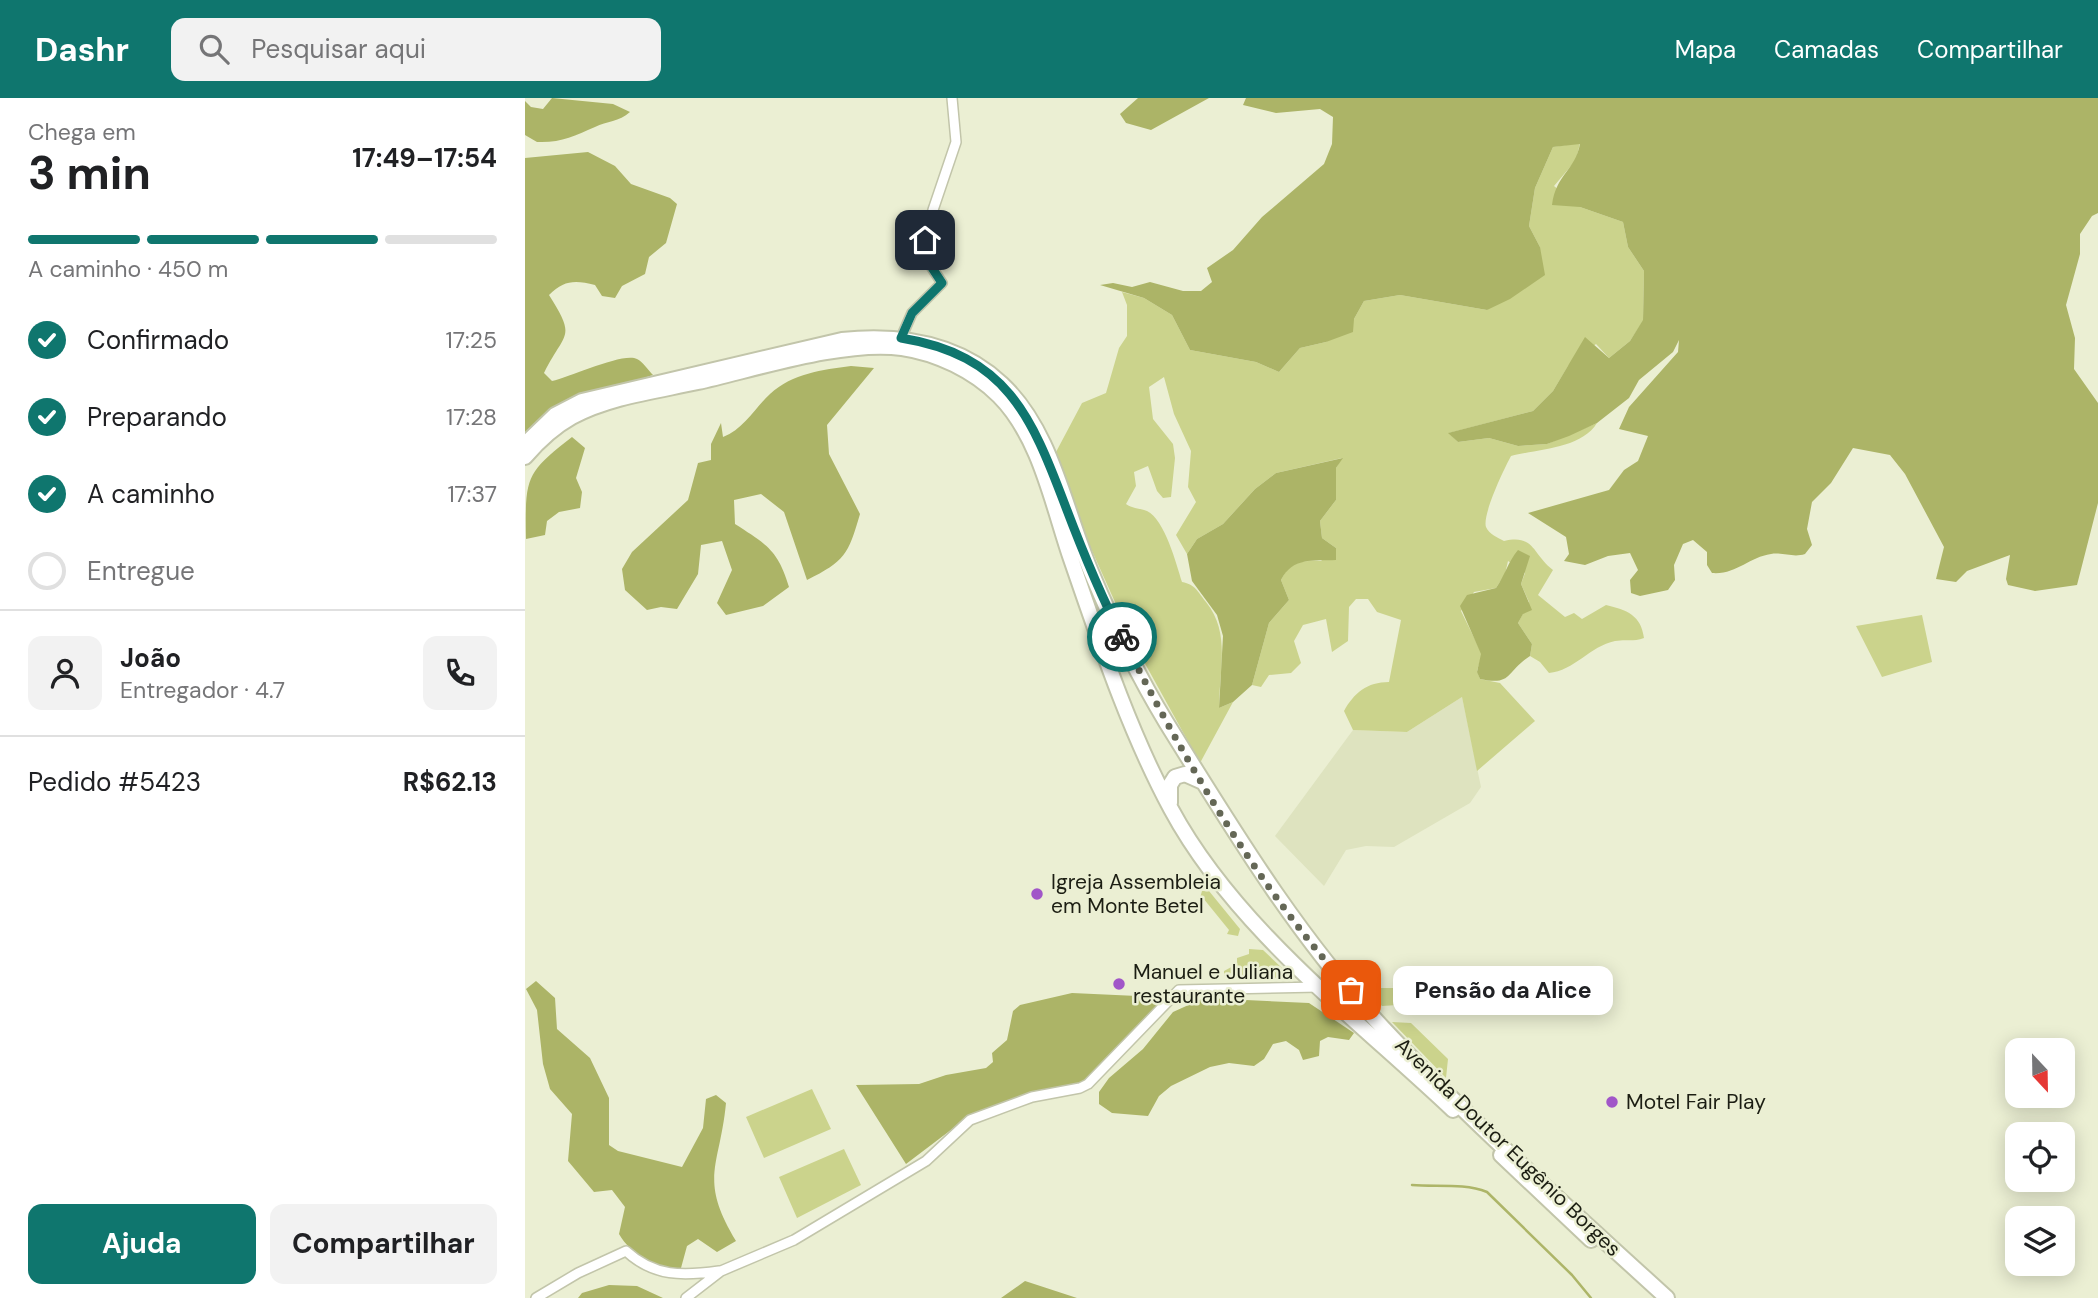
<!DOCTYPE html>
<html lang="pt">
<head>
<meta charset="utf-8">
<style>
  body { margin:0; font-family:"DM Sans",sans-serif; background:#f2f2f2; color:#202124; height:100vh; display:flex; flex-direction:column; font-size:26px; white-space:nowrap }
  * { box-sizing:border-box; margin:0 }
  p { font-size:23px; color:#757577 }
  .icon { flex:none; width:38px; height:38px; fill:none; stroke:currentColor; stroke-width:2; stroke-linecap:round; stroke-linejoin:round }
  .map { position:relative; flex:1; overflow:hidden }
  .drawer { display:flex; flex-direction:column; background:#fff; width:525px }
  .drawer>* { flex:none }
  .needle { width:46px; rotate:158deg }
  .fabs { position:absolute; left:1480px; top:940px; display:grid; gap:14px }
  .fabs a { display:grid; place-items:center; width:70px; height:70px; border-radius:14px; background:#fff; box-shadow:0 4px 18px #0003; font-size:35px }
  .pin { position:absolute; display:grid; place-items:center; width:60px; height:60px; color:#fff; margin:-30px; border-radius:14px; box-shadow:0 4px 10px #0006 }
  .courier { position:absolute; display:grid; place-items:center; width:70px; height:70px; margin:-35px; border:5px solid #0f766e; border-radius:50%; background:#fff; color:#222; box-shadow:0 2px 9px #0007 }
  .bubble { position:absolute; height:49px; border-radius:14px; background:#fff; box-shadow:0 4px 18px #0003; font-size:23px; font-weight:700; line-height:49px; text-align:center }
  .headline em { font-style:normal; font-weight:700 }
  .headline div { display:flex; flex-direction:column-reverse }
  .headline { display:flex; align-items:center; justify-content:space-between; height:119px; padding:0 28px }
  h1 { font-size:46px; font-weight:700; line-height:52px }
  .bar { display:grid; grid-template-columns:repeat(4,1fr); gap:10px 7px; align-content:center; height:84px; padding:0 28px }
  .bar i { height:9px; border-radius:5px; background:#e0e0e0 }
  .bar .active { background:#0f766e }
  .bar p { grid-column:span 4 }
  .line { display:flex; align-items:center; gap:18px; padding:0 28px; border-top:2px solid #e0e0e0 }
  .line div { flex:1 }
  .round { display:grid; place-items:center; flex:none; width:74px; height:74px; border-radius:14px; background:#f2f2f2 }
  ol { padding:0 28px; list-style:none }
  li { display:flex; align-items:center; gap:21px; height:77px }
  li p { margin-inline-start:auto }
  li .icon { padding:7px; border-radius:50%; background:#0f766e; color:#fff; stroke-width:4 }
  li:last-child { color:#757577 }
  li i { width:38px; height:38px; border:4px solid #e0e0e0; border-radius:50% }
  .action { display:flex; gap:14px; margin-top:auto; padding:14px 28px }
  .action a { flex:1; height:80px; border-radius:14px; background:#0f766e; color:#fff; font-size:28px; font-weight:700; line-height:80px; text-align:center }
  .action a+a { background:#f2f2f2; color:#202124 }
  header { display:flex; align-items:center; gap:42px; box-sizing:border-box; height:98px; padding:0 35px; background:#0f766e; color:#fff }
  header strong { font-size:33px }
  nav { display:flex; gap:38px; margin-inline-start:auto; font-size:24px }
  .search { width:490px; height:63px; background:#f2f2f2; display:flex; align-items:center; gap:18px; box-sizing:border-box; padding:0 24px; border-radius:14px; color:#757577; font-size:26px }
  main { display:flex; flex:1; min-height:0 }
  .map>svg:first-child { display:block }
</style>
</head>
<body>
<header>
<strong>Dashr</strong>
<div class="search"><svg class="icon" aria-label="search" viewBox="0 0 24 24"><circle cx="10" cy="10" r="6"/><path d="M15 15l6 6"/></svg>Pesquisar aqui</div>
<nav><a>Mapa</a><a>Camadas</a><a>Compartilhar</a></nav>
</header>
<main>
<section class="drawer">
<div class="headline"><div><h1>3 min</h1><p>Chega em</p></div><em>17:49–17:54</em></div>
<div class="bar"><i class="active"></i><i class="active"></i><i class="active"></i><i></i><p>A caminho · 450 m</p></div>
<ol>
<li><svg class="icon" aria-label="check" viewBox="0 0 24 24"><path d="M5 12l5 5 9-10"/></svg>Confirmado<p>17:25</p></li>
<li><svg class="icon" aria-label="check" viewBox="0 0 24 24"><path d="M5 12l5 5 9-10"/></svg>Preparando<p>17:28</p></li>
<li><svg class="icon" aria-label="check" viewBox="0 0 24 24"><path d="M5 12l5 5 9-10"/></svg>A caminho<p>17:37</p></li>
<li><i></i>Entregue</li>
</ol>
<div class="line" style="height:126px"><a class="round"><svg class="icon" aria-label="person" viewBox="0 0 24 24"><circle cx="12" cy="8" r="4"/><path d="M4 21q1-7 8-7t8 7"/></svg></a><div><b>João</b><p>Entregador · 4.7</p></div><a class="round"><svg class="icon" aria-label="phone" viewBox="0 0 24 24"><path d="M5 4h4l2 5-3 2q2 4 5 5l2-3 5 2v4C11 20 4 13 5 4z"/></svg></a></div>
<div class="line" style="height:91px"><div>Pedido #5423</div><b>R$62.13</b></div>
<div class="action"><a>Ajuda</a><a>Compartilhar</a></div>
</section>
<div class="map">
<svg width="1573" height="1200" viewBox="0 0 1573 1200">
  <rect width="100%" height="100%" fill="#ebefd3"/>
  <!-- built -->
  <path fill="#dee3bf" d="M937 599 956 689 945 705 869 749 841 748 821 752 799 788 750 738 828 632 882 634Z"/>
  <!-- green -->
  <path fill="#cbd38c" d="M1055 45 1051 62 1029 88 1055 109 1098 124 1103 149 1119 173 1118 223 1105 243 1084 260 1071 246 1043 268 1028 293 1008 313 924 335 933 344 964 340 993 348 1022 346 1072 325C1056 351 1012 351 986 358 979 371 957 417 961 429 964 436 973 440 979 443 1010 436 1007 456 1028 472L1013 497 1040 519 1049 515 1057 521 1081 507C1102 512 1116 517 1119 540 1108 544 1101 541 1090 543 1065 548 1049 573 1024 575L1015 564 1005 558 1007 546 993 525 1004 504 996 486 1000 475 983 463 980 476 971 490 949 494 936 513 957 556 952 573 955 581 975 585 1010 623 952 673 937 599 882 634 828 632 819 613C829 595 842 584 864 584L876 522 852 514 843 501H831L824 509 823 543 807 554 801 521 778 527 769 543 776 565 766 575 744 577 736 589 727 587 744 525 764 502 756 482C765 464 776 462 796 463L811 450 797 440 795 423 811 402V370L817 360 751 375 730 391 698 426 672 441 662 456 651 437 671 404 663 389 666 353 649 316 639 279 624 289 628 321 648 346 650 360 646 399 638 400 632 393 623 368 609 374 611 388 601 406C608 411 615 410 622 413 640 422 651 465 657 484 671 487 672 493 681 504 706 535 694 572 694 610L708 604 675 665 607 542 559 435 531 354 557 305 581 295 594 250 602 238V207L597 194 619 200 647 217 665 252 731 264 754 274 775 250 801 244 829 221 839 203 875 197 962 212 1015 149 1004 128 1010 90 1028 49Z
    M1397 517 1407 564 1357 579 1331 528Z
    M677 793H684L715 831 713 838 702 836 704 832 678 800 674 803Z
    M724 851 738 852 758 871V880L699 878V873L712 866V860L724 856Z
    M842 890H935V903L857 908 847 898 848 892Z
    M867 924 886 925 923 961 921 980Z
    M287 991 306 1031 239 1060 221 1019Z
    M319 1051 336 1087 272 1120 254 1079Z"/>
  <!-- forest -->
  <path fill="#acb467" d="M27 0 88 6 105 14C94 24 82 23 70 29 49 38 36 45 12 44L0 37V3L6 9 18 11Z
    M613 0H684L626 32 601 25 595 16Z
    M721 0H1573V115L1567 118 1555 136V156L1541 207 1550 240 1549 271 1573 305V405L1552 487 1510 493 1483 487 1481 481 1485 457 1442 473 1431 484 1411 481 1419 449 1380 376 1365 357 1328 350 1306 385 1287 404 1282 431 1287 447 1280 456C1268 460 1258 454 1246 456 1224 459 1211 477 1187 475L1182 467V454L1168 442 1158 446 1149 467 1150 482 1143 492 1115 498 1106 495 1105 482 1113 472 1105 455 1083 458 1060 467 1039 463 1044 456 1041 439 1003 415 1084 392 1099 372 1113 363 1123 338 1094 331 1104 309 1153 254 1154 242 1148 254 1114 282 1104 300 1072 325 1044 338 1022 346 993 348 964 340 933 344 923 335 1008 313 1028 293 1060 239 1084 260 1105 243 1118 222 1119 173 1103 149 1098 124 1055 109 1027 107C1031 76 1050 73 1055 46L1028 49 1010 90 1004 128 1015 149 1020 177 985 201 962 212 875 197 839 203 829 221 828 234 801 244 775 250 754 274 731 264 665 252 647 217 619 200 575 187 588 185 607 189 625 184 658 193H676L687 184 682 170 708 152 737 119 799 66 807 46 808 19 795 11 751 15 718 7Z
    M63 54 90 68 106 86 145 100 152 106 141 145 124 159 120 176 97 188 90 200 77 198 70 187C50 182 39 182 24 197 52 241 40 233 19 275L27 283C46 279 98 254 112 261 118 264 123 272 128 277L38 307 0 338V60Z
    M326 268 349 270 302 327 304 356 335 416C323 457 320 463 282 482L259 414 236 396 209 402 210 426C241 446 253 452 264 489L238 508 201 517 192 505 207 472 197 443 176 447 173 476 152 511 136 509 122 512 100 492 97 471 107 454 163 402 173 365 186 362V346L196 325 198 339C219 331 229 311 245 296 268 275 297 272 326 268Z
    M47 339 60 350 51 380 57 394 55 410 34 414 22 423 20 437 1 441C0 378 1 375 47 339Z
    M818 360 811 370V402L795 423 797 440 811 450V462C787 463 768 459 756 482L764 502 744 525 727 587 708 604 694 610 698 538 692 517 667 483 662 456 672 441 698 426 730 391 751 375Z
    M993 452 1005 458 996 486 1007 512 998 516 993 525 1007 546 1005 558C980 574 988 588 955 581L952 574 956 556 935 508 942 497 971 490C980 477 983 464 993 452Z
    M11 883 30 900 32 931 65 960 84 1000V1047L93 1053 157 1069 178 1030 181 1001 191 997 201 1005C195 1069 173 1080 211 1143L192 1154 173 1141 162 1148 156 1170 152 1173C128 1167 107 1158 94 1136L100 1109 87 1092 69 1094 43 1063 47 1016 25 991 18 966 12 912 1 891Z
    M547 895 634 899 637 903 606 942 576 971 552 987 443 1019 381 1066 331 987 394 986 421 977 461 970 468 964 467 955 482 942 488 913 495 907Z
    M679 900 784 905 829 935 824 942 803 939 795 943 794 958 778 962 774 952 761 943 748 946 739 961 729 968 704 965 685 969 646 988 634 998 623 1018 587 1015 574 1006V994L584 980 618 951 648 914Z
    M500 1183 552 1200H476Z
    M84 1187 112 1188 138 1200H53L57 1195Z"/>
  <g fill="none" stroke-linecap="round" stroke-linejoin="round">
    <!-- stream -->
    <path stroke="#adb568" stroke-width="2.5" d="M887 1087C912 1089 939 1085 962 1094L1047 1177 1066 1200"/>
    <!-- minor casing -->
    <g stroke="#c2c5aa" stroke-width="12">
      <path id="minor" d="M376 240 387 215 417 185 398 156 408 112 431 44 427 0
        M11 1200 53 1175 101 1153C129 1179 158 1178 194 1173
        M161 1200 196 1173 269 1142 401 1063 445 1022 507 999 555 990 563 986 654 892 794 889"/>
    </g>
    <!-- highway casing -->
    <g stroke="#c2c5aa" stroke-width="18">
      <path id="highway" d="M0 346 30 317 57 303 317 242C375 236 432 244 477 286 528 334 540 414 567 476 588 526 613 578 641 624 707 730 772 839 859 931 947 1025 1046 1112 1142 1200
        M0 359C13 344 29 329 47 319 84 299 132 293 173 284 231 271 319 242 377 250 412 255 449 273 474 298 515 339 528 409 546 461 575 545 604 633 646 711 710 830 832 921 928 1012
        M645 705V687L650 679 660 676 678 684
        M976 1057 1066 1142"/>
    </g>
    <!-- minor -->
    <use href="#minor" stroke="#fff" stroke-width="9"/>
    <!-- highway -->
    <use href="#highway" stroke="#fff" stroke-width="14"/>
  </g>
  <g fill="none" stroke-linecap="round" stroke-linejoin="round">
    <!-- done -->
    <path stroke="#646756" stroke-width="7" stroke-dasharray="0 12.6" d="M597 539C658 660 734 791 826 892"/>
    <!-- route -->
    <path stroke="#0f766e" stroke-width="9" d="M400 142 398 156 417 185 387 215 376 240C481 257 506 317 540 407 557 452 575 496 597 539"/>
  </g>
  <!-- markers -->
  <g fill="#a156c8" stroke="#ebefd3" stroke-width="2.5">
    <circle cx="512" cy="796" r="7"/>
    <circle cx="594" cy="886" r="7"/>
    <circle cx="1087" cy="1004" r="7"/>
  </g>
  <g text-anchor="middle" stroke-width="5" stroke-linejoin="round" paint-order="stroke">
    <!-- poi labels -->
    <g font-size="21" fill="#1c1e13" stroke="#ebefd3" text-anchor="start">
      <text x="526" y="791">Igreja Assembleia<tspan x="526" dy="24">em Monte Betel</tspan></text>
      <text x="608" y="881">Manuel e Juliana<tspan x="608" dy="24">restaurante</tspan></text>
      <text x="1101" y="1011">Motel Fair Play</text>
    </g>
    <!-- street labels -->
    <g font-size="21" fill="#1c1e13" stroke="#ebefd3">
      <text transform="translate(983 1049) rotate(44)" y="7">Avenida Doutor Eugênio Borges</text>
    </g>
  </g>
</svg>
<div class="fabs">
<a><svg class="needle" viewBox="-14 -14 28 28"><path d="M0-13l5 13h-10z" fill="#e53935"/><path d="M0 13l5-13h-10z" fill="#757577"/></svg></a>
<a><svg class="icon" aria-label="locate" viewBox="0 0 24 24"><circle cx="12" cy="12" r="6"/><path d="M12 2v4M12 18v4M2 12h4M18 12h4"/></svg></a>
<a><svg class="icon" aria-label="layers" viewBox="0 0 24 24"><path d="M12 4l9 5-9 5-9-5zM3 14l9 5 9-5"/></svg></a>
</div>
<div class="pin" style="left:826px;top:892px;background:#ea580c"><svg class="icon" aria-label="bag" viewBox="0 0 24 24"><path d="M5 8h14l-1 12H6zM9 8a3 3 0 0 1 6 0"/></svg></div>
<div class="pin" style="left:400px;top:142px;background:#1f2937"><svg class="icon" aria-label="home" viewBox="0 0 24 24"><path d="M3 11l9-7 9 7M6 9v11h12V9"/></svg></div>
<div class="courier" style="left:597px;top:539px"><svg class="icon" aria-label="bike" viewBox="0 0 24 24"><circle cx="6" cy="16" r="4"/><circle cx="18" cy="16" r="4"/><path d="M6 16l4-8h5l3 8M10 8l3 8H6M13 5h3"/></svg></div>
<div class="bubble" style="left:868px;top:868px;width:220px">Pensão da Alice</div>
</div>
</main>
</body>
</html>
